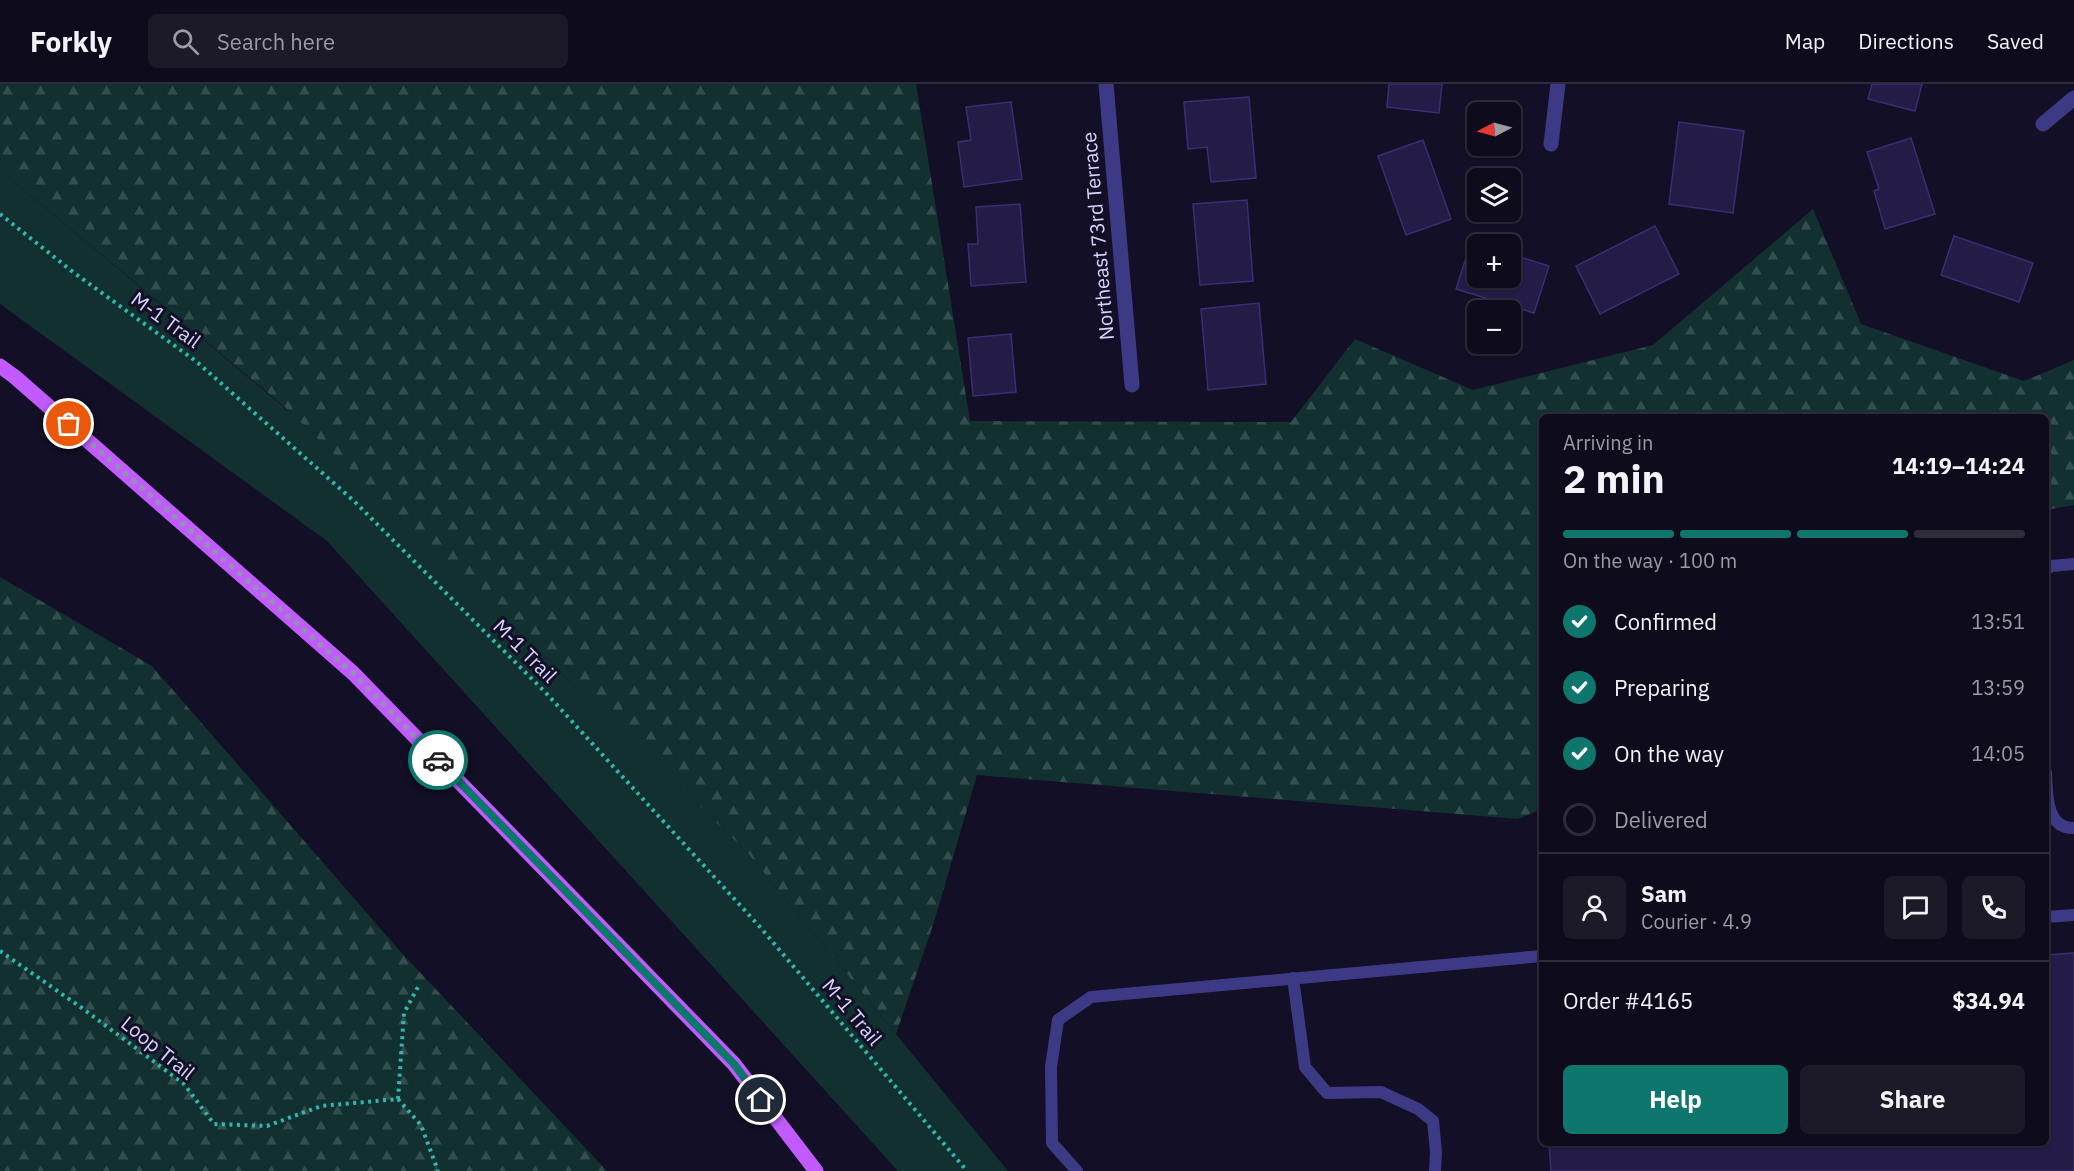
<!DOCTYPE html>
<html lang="en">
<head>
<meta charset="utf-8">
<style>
  body { margin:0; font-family:"IBM Plex Sans",sans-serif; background:#1c1929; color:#f1f3f6; height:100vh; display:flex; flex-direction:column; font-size:22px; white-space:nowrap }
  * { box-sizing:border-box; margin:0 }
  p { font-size:20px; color:#9b9ba3 }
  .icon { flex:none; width:33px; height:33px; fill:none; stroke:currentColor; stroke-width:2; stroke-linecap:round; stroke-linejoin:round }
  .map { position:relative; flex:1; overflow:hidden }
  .details { position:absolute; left:1539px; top:330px; width:510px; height:732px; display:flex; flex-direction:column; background:#0e0b1c; border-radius:9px; box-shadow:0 2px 4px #0004,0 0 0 2px #2e2b3b }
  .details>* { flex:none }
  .needle { width:39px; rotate:264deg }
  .tools { position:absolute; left:1467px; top:18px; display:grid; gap:12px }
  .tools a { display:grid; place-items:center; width:54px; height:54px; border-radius:9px; background:#0e0b1c; box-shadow:0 2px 4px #0004,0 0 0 2px #2e2b3b; font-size:30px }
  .pin { position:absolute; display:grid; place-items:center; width:51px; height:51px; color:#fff; margin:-26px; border:3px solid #fff; border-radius:50%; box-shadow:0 2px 6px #0007 }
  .courier { position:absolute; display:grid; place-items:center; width:60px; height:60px; margin:-30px; border:4px solid #0f766e; border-radius:50%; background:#fff; color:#222; box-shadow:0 2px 8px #0007 }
  .summary em { font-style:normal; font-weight:700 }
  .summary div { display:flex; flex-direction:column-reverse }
  .summary { display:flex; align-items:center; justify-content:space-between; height:102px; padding:0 24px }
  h1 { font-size:39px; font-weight:700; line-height:45px }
  .bar { display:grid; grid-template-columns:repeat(4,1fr); gap:9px 6px; align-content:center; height:72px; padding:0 24px }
  .bar i { height:8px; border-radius:4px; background:#2e2b3b }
  .bar .active { background:#0f766e }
  .bar p { grid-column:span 4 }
  .line { display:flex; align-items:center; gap:15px; padding:0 24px; border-top:2px solid #2e2b3b }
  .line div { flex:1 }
  .round { display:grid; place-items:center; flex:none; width:63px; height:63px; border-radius:9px; background:#1c1929 }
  ol { padding:0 24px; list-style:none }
  li { display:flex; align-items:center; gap:18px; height:66px }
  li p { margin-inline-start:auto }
  li .icon { padding:6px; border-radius:50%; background:#0f766e; color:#fff; stroke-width:4 }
  li:last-child { color:#9b9ba3 }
  li i { width:33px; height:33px; border:3px solid #2e2b3b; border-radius:50% }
  .button { display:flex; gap:12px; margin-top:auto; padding:12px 24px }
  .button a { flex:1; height:69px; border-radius:9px; background:#0f766e; color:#fff; font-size:24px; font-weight:700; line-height:69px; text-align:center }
  .button a+a { background:#1c1929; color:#f1f3f6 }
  header { display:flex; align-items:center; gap:36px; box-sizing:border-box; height:84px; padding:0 30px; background:#0e0b1c; border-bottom:2px solid #2e2b3b }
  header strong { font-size:28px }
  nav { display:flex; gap:33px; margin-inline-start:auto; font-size:21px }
  .search { width:420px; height:54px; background:#1c1929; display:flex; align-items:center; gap:15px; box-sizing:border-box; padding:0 21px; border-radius:9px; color:#9b9ba3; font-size:22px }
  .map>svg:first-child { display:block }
</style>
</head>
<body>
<header>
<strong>Forkly</strong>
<div class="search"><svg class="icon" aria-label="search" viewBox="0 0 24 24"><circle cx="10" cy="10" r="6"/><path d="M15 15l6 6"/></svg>Search here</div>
<nav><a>Map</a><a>Directions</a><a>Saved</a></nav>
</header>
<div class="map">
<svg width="2074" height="1087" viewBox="0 0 2074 1087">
  <defs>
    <pattern id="forest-firs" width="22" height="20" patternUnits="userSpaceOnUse" patternTransform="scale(1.5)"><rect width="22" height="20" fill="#12302f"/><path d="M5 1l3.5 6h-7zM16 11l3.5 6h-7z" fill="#344d4e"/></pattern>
  </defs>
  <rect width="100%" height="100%" fill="#130f26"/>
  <!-- green -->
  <path fill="#12302f" d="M0 86 297 334 747 768 1008 1087H898L327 457 0 220Z"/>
  <!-- forest -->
  <path fill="url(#forest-firs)" d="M0 0H916L970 337 1291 338 1355 255 1473 306 1653 261 1813 125 1861 240 2024 297 2074 276V421L2046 426V333H1542V725L1518 735 977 691 934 838 896 950 747 768 286 324 0 86Z
    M0 493 152 582 399 866 607 1087H0Z"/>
  <!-- building -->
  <path fill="#241b47" stroke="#3b2d73" stroke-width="1.5" d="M1389 0H1442L1439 29 1387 23Z
    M1872 0H1922L1915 27 1868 15Z
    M1249 13 1256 94 1211 98 1207 63 1188 65 1184 18Z
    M1011 18 1022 95 964 103 958 58 971 56 966 23Z
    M1679 38 1744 47 1733 129 1669 120Z
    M1911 54 1935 130 1885 145 1874 107 1879 105 1867 68Z
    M1423 56 1451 135 1406 151 1378 72Z
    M1247 116 1253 197 1200 201 1193 120Z
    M1020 120 1026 198 971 202 968 160H978L976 123Z
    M1655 142 1679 190 1600 230 1576 182Z
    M1954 152 2033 179 2019 218 1941 191Z
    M1471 158 1480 160H1478V194H1510V170L1549 182 1534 229 1456 205Z
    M1259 219 1266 300 1208 306 1201 225Z
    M1011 250 1016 308 973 312 968 254Z
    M2074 869V1087H1551L1549 1059H2046V871Z"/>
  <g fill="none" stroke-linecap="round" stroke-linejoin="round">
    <!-- path -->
    <path stroke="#2fb8b0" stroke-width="4" stroke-dasharray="3 4.5" stroke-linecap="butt" d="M0 130 73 188 197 278 354 417 546 609 760 843 967 1087
      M0 867 82 924 184 1000 214 1040 267 1042 321 1022 398 1015 421 1041 438 1087
      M398 1015 404 929 419 901"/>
    <!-- lane -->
    <path stroke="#3d3a85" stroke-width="12" d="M2046 486 2051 482 2074 480
      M2046 688C2047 707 2045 745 2074 744
      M2046 833 2074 831
      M1293 894 1305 983 1327 1009 1381 1008 1418 1025 1433 1037 1436 1068 1435 1087
      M1077 1087 1052 1059 1051 983 1058 936 1091 913 1542 872"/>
    <!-- street -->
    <path stroke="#3d3a85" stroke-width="15" d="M1106 0 1132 301
      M2043 40 2074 14
      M1551 60 1558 0"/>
    <!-- primary -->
    <path stroke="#c25bff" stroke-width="15" d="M0 282 15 293 353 589 734 980 816 1087"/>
  </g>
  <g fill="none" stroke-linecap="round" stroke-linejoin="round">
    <!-- done -->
    <path stroke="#948fb3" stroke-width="6" stroke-dasharray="0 10.8" d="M69 340 353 589 438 676"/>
    <!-- route -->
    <path stroke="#0f766e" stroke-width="8" d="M438 676 734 980 761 1016"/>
  </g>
  <g text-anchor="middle" stroke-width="6" stroke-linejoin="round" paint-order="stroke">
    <!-- street labels -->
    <g font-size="20" fill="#d9d4ff" stroke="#130f26">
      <text transform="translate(1098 152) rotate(-95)" y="7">Northeast 73rd Terrace</text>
      <text transform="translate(166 236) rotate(36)" y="7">M-1 Trail</text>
      <text transform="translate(525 567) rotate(45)" y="7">M-1 Trail</text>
      <text transform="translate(852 928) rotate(50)" y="7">M-1 Trail</text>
      <text transform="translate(158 964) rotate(39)" y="7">Loop Trail</text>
    </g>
  </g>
</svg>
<div class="tools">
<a><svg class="needle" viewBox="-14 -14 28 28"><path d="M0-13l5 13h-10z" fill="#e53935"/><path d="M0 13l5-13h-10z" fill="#9b9ba3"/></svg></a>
<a><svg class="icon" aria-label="layers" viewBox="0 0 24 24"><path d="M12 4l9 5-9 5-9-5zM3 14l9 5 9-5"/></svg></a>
<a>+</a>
<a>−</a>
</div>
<div class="pin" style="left:69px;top:340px;background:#ea580c"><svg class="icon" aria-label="bag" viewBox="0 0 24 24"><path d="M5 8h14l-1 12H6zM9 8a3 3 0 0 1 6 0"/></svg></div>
<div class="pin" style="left:761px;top:1016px;background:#1f2937"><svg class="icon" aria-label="home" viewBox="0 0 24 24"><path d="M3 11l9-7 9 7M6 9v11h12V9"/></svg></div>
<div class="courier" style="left:438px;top:676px"><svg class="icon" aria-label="car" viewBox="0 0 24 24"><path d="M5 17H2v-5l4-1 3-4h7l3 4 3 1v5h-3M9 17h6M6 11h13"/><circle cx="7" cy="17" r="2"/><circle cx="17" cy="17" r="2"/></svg></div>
<section class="details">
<div class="summary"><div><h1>2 min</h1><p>Arriving in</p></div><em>14:19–14:24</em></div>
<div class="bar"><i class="active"></i><i class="active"></i><i class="active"></i><i></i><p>On the way · 100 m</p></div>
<ol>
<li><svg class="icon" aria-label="check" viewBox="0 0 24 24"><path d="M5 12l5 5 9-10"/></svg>Confirmed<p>13:51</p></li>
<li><svg class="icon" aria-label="check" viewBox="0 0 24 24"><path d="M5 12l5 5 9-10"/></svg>Preparing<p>13:59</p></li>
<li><svg class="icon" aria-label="check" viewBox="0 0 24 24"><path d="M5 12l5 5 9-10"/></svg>On the way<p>14:05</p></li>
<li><i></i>Delivered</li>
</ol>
<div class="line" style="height:108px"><a class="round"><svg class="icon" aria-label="person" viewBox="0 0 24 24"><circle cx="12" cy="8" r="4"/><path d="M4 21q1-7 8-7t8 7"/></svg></a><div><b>Sam</b><p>Courier · 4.9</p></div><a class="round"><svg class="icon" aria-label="chat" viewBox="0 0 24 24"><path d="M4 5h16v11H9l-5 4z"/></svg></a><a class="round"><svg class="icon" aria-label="phone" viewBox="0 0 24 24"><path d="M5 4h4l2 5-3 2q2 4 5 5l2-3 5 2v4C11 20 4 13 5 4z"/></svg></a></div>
<div class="line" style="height:78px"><div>Order #4165</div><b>$34.94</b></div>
<div class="button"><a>Help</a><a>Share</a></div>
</section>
</div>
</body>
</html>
